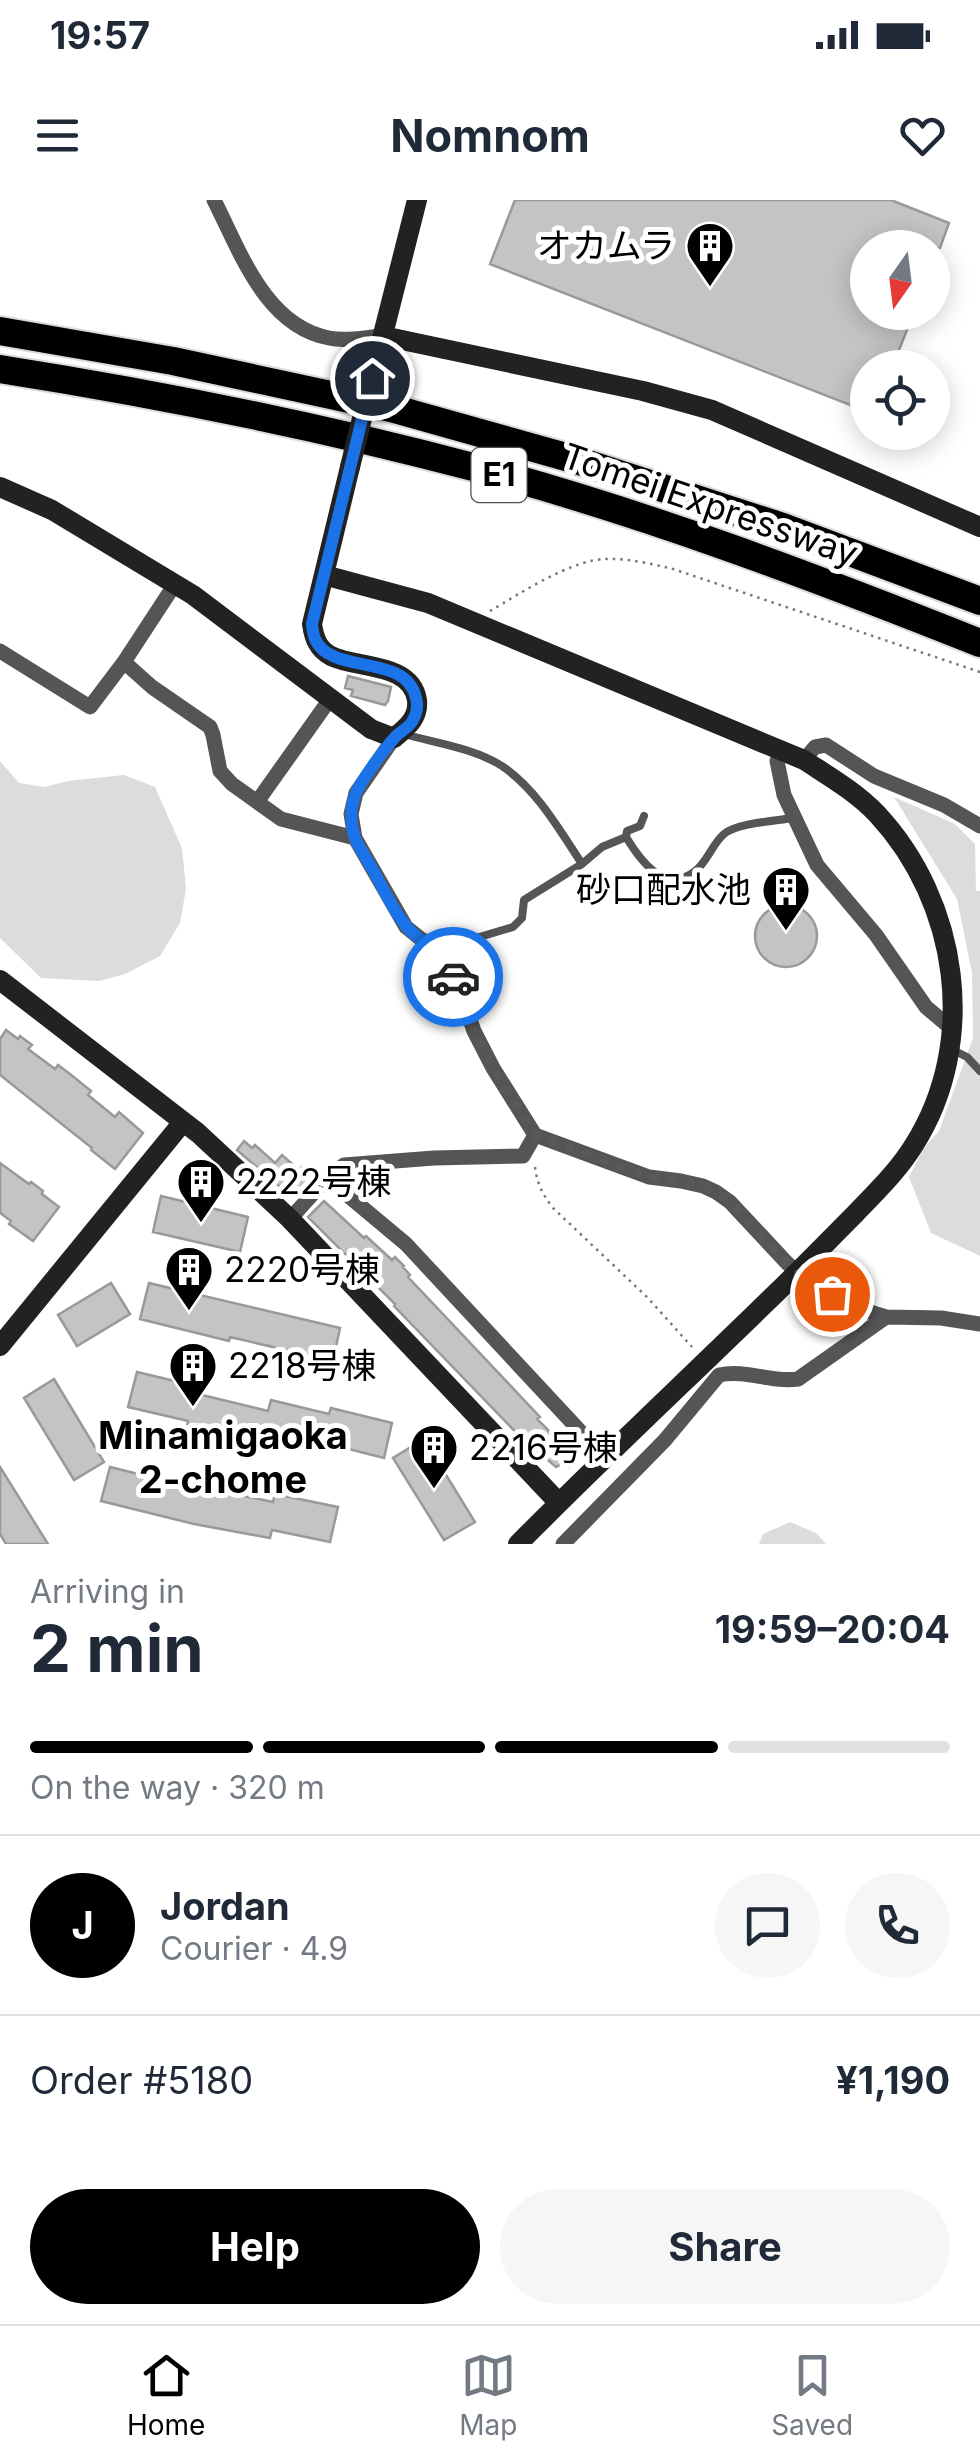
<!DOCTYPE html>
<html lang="en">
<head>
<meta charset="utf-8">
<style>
  body { margin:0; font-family:Inter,"Noto Sans JP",sans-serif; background:#f6f6f7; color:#1f2937; height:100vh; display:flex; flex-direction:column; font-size:38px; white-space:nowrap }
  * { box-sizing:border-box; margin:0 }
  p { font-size:32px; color:#747a83 }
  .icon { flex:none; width:55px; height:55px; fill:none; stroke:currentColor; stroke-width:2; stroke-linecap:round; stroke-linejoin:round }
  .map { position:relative; height:1344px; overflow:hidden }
  .panel { display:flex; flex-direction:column; background:#fff; flex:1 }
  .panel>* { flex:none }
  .needle { width:65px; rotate:194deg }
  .controls { position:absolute; left:850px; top:30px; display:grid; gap:20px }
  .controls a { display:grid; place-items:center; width:100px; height:100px; border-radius:50%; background:#fff; box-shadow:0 5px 25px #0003; font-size:50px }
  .pin { position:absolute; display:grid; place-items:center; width:85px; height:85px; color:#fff; margin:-42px; border:5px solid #fff; border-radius:50%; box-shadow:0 2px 10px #0007 }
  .courier { position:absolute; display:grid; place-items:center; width:100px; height:100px; margin:-50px; border:8px solid #1a73e8; border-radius:50%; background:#fff; color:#222; box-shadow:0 2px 12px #0007 }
  .overview em { font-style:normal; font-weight:700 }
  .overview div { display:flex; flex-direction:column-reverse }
  .overview { display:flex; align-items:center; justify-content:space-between; height:170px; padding:0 30px }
  h1 { font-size:65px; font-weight:700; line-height:75px }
  .bar { display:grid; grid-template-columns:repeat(4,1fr); gap:15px 10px; align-content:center; height:120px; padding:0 30px }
  .bar i { height:12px; border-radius:8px; background:#e0e1e3 }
  .bar .selected { background:#000 }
  .bar p { grid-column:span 4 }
  .line { display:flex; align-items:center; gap:25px; padding:0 30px; border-top:2px solid #e0e1e3 }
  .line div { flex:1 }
  .round { display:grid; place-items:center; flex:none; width:105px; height:105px; border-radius:52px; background:#f6f6f7 }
  .primary-button { display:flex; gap:20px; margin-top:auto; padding:20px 30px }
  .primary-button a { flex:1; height:115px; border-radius:60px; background:#000; color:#fff; font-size:40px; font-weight:700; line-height:115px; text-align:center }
  .primary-button a+a { background:#f6f6f7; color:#1f2937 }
  .status { display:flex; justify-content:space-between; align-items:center; height:70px; padding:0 50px; background:#fff; direction:ltr }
  .status svg { height:28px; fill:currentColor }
  header { display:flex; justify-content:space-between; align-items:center; height:130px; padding:0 30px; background:#fff; font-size:45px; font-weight:700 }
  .tabs { display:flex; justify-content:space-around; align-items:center; height:140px; border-top:2px solid #e0e1e3; background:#fff; font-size:28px; color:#747a83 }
  .tabs a { display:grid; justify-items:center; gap:5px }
  .tabs .selected { color:#000 }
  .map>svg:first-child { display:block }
</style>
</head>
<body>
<div class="status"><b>19:57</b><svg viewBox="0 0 49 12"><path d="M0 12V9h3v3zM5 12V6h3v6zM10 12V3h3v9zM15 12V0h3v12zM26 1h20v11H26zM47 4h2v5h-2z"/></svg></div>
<header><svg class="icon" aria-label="menu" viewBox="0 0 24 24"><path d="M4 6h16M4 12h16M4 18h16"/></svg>Nomnom<svg class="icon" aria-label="heart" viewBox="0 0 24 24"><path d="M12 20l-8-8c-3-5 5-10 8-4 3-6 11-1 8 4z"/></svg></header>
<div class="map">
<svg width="980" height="1344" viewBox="0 0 980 1344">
  <rect width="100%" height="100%" fill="#fff"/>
  <!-- green -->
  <path fill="#dcdcdc" d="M0 561 19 583 44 587 68 581 124 575 155 587 182 648 186 689 180 723 160 756 125 774 99 781 41 778 0 738Z
    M894 597 955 624 975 644 976 691H980V1056L931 1033 909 977 923 949 939 931 973 838 972 773 957 699Z
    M790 1322 816 1333 826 1344H759L763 1334Z"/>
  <!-- building -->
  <path fill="#c4c4c4" stroke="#999" stroke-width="2.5" d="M515 0H891L949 23 940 48H868V112H914L892 168H868V212L490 64Z
    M348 476 391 487 388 501 385 505 351 496 353 490 345 488Z
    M755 736a31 31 0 1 1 62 0a31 31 0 1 1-62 0Z
    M6 830 18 839 20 836 32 845 28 849 55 869 58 865 70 874 91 891 88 895 115 917 119 912 143 933 115 969 91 950 92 948 0 875V839Z
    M244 941 252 948 255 945 275 963 282 955 299 970 302 967 312 976 297 992 296 990 292 994 289 991 287 993 237 950Z
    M0 963 29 984 31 982 43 991 42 994 59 1007 33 1041 9 1024 11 1021 0 1013Z
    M161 996 248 1017 240 1052 153 1032Z
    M324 1001 364 1038 366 1036 392 1060 395 1057 404 1066 403 1067 410 1075 408 1077 540 1217 537 1219 564 1246 566 1245 578 1257 569 1267 564 1263 556 1267 534 1248 532 1249 394 1106 395 1104 308 1017Z
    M111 1083 130 1114 77 1146 58 1115Z
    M149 1083 340 1128 333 1161 230 1137 229 1141 140 1119Z
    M137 1172 200 1187 198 1194 268 1211 271 1200 329 1214 331 1208 392 1223 384 1258 325 1243 323 1250 251 1233 249 1242 187 1227 188 1221 128 1207Z
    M54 1179 104 1262 74 1280 24 1198Z
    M424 1239 475 1322 444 1340 393 1258Z
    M0 1267 48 1344H6L0 1334Z
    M110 1267 215 1293V1290L273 1302 275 1294 338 1307 330 1342 272 1330 270 1338 194 1324 101 1301Z"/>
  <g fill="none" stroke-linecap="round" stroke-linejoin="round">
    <!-- highway casing -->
    <g stroke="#dbdbdb" stroke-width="32">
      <path id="highway" d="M0 131 173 161 391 208 573 259 783 327 980 401
        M0 169C159 194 318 226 473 267 646 313 814 377 980 443"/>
    </g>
    <!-- path -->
    <path stroke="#777" stroke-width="2.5" stroke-dasharray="2.5 5" stroke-linecap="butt" d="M490 411C521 393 572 359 607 359 628 358 650 364 670 368L980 472
      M535 967C537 984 543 995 553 1008L648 1098 692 1147"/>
    <!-- lane -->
    <path stroke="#555" stroke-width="8" d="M404 534C435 543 474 548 502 566 537 590 559 629 582 664
      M626 637C640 660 664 694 694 672 707 663 712 644 724 634 737 623 775 621 793 618
      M446 747 513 727 522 718 524 700 582 664 602 647 626 637 627 631 640 626 644 616
      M953 850 967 857 980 871"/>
    <!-- street -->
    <path stroke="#555" stroke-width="15" d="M214 0C240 51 265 126 329 138 345 142 366 137 383 136
      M0 451 90 507 124 462 175 384
      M124 462 152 487 210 527 213 535 220 571 232 584 281 619 355 638
      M394 538 356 593 351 614 355 638 406 727 421 739 435 747 445 748 474 831 493 868 535 935 649 977 681 981 703 986 716 992 730 1002 787 1063 806 1080 857 1108 886 1117 941 1118 980 1124
      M782 550 777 561 784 595 817 665 876 735 926 807 952 829
      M804 560 815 547 826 545 874 576 944 605 980 626
      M257 602 330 499
      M327 978 406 1044 593 1245
      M290 1019 327 978 344 965 434 958 523 956 535 935
      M563 1344 665 1240 719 1175C746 1169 772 1183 798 1179L886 1117"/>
    <!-- secondary -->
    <path stroke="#222" stroke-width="20" d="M383 136 643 191 712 210 980 327
      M372 178 417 0
      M0 287 52 310 193 395 371 529 394 538C407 527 419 518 417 500 411 462 357 469 331 456 318 449 314 438 312 424L350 267
      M324 375 428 403 804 560C830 577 856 592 877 614 959 702 979 842 914 945 898 971 876 992 855 1014 828 1041 802 1068 774 1095 689 1178 602 1259 518 1344
      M0 780 198 933 240 972 290 1019 559 1303
      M0 1146 183 922"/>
    <!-- highway -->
    <use href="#highway" stroke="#000" stroke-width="28"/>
    <!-- secondary-bridge -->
    <path stroke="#222" stroke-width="20" d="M350 267 372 178"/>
  </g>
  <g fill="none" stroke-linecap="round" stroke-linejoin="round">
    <!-- done -->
    <path stroke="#595959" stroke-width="10" stroke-dasharray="0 18" d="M453 777 474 831 493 868 535 935 649 977 681 981 703 986 716 992 730 1002 787 1063 806 1080 832 1094"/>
    <!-- route -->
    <path stroke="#1a73e8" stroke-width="12" d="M372 178 312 424C312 427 314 437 315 439 331 476 406 452 416 498 418 505 417 514 413 520 410 527 401 531 396 536 386 547 362 579 356 593 350 606 350 624 355 638 360 650 368 661 374 672 391 702 406 744 444 748L453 777"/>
  </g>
  <!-- icons -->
  <defs>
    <g id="building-pin" transform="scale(2.5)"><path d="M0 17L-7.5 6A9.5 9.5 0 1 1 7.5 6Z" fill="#000" stroke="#fff"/><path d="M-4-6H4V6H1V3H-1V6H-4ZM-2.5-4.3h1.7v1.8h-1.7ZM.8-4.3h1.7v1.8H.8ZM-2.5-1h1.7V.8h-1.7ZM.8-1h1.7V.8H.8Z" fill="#fff"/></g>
  </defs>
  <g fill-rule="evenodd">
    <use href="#building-pin" x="710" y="46"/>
    <use href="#building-pin" x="786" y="690"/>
    <use href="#building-pin" x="201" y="982"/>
    <use href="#building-pin" x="189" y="1070"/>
    <use href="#building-pin" x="193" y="1166"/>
    <use href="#building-pin" x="434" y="1248"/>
  </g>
  <g text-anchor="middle" stroke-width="10" stroke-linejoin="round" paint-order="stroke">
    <!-- shield labels -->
    <rect fill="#fff" stroke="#4c4c4c" stroke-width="2.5" x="471.5" y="248" width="55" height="54" rx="8"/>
    <g font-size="32" font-weight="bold" fill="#000">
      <text x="499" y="286">E1</text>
    </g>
    <!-- poi labels -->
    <g font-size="35" fill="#000" stroke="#fff" text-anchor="start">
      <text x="675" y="58" text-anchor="end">オカムラ</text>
      <text x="751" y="702" text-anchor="end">砂口配水池</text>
      <text x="236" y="994">2222号棟</text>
      <text x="224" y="1082">2220号棟</text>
      <text x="228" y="1178">2218号棟</text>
      <text x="469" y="1260">2216号棟</text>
    </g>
    <!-- street labels -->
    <g font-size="35" fill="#000" stroke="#fff">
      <text transform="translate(710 305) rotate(19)" y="12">Tomei Expressway</text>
    </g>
    <!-- neighbourhood labels -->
    <g font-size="38" font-weight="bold" fill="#000" stroke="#fff">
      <text x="223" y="1249">Minamigaoka<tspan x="223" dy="44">2-chome</tspan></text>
    </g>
  </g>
</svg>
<div class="controls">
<a><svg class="needle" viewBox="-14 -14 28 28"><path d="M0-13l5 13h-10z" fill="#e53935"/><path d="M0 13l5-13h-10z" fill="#747a83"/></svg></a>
<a><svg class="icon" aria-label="locate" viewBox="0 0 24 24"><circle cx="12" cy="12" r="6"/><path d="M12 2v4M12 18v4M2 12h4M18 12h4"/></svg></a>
</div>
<div class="pin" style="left:832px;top:1094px;background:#ea580c"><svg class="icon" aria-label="bag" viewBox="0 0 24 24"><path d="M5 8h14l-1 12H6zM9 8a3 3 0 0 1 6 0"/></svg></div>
<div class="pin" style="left:372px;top:178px;background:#1f2937"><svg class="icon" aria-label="home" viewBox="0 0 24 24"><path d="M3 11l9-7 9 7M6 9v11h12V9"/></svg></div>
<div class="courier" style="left:453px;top:777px"><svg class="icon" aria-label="car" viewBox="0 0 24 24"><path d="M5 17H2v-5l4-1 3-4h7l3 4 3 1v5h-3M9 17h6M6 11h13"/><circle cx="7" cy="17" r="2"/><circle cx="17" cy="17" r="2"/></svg></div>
</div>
<section class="panel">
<div class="overview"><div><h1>2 min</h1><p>Arriving in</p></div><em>19:59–20:04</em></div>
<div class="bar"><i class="selected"></i><i class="selected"></i><i class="selected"></i><i></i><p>On the way · 320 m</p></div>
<div class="line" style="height:180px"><b class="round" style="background:#000;color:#fff">J</b><div><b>Jordan</b><p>Courier · 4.9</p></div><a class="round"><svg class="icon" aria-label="chat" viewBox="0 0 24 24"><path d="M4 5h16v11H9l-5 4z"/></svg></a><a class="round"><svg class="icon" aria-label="phone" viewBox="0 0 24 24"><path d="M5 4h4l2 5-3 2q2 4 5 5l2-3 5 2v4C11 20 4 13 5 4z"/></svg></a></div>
<div class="line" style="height:130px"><div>Order #5180</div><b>¥1,190</b></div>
<div class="primary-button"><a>Help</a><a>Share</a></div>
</section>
<nav class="tabs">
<a class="selected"><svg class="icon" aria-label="home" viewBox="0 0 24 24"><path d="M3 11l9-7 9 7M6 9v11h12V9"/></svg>Home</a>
<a><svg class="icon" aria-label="map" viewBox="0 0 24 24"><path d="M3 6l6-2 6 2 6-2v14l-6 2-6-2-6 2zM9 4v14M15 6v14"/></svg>Map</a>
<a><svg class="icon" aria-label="saved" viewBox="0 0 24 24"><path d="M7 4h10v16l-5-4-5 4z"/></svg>Saved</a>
</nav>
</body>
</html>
